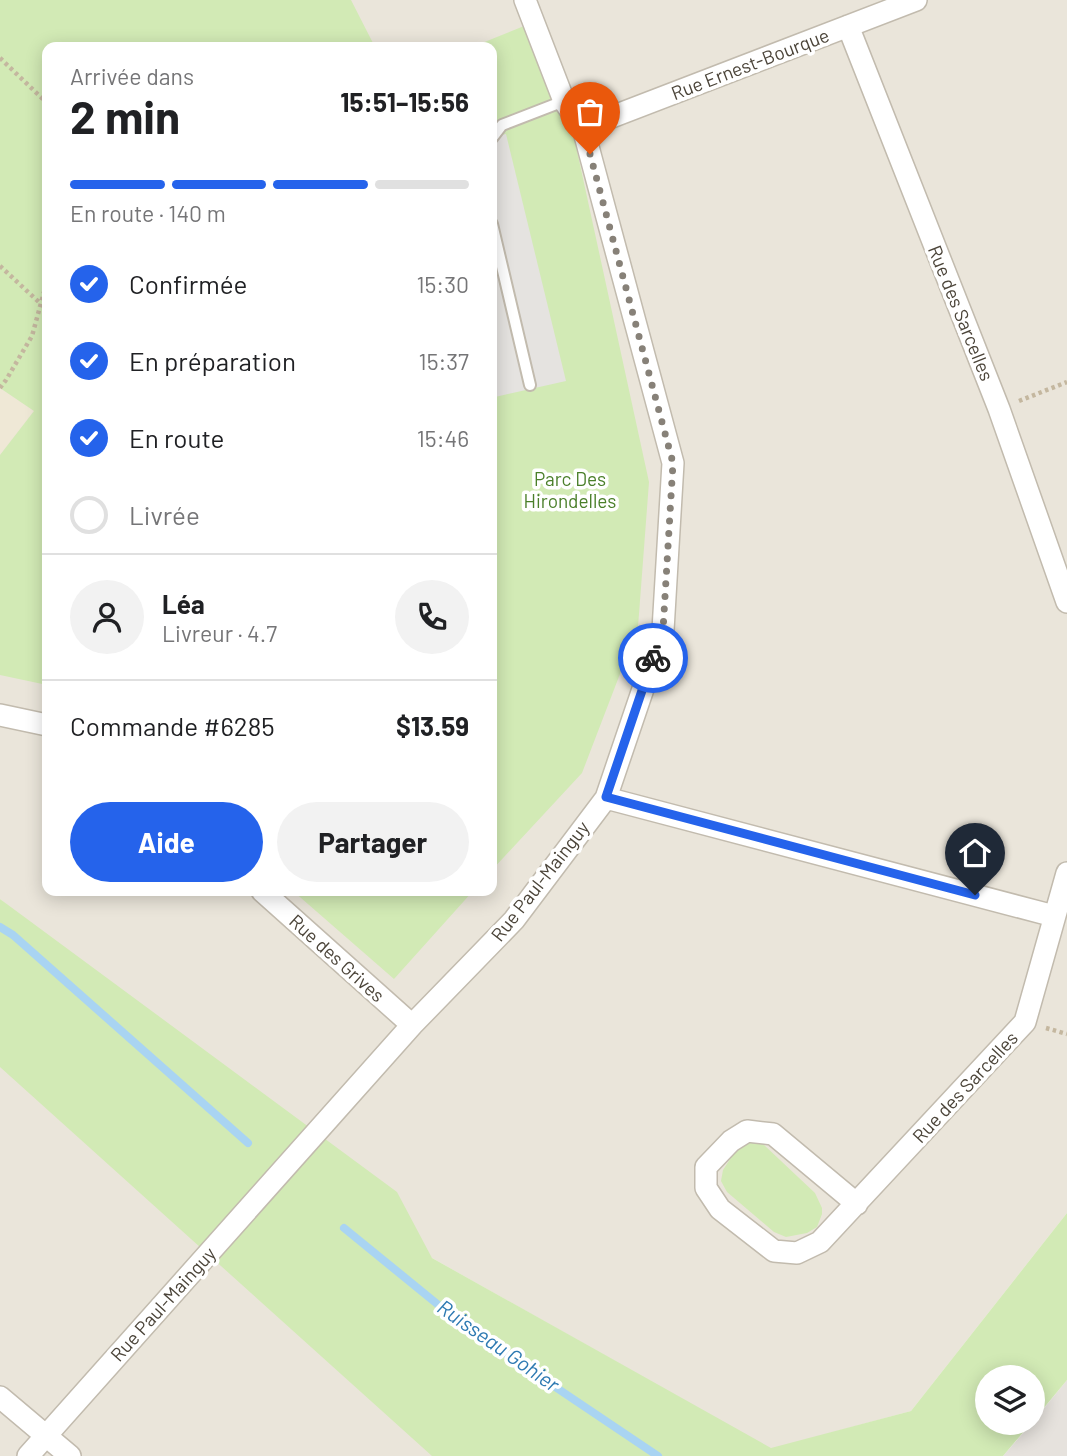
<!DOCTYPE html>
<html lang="fr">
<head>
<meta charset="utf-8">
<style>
  body { margin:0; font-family:Barlow,sans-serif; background:#f2f2f2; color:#202124; height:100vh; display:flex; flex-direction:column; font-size:26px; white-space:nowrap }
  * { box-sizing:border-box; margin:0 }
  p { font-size:23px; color:#757577 }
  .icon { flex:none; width:38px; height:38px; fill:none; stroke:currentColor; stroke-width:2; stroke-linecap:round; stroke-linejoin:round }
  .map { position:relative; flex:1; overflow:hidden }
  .side { position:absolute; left:42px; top:42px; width:455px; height:854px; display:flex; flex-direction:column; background:#fff; border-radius:14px; box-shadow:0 4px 18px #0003 }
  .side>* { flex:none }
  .tools { position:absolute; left:975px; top:1365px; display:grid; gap:14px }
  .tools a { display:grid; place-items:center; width:70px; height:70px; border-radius:50%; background:#fff; box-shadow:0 4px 18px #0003; font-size:35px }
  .pin { position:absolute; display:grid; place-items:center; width:60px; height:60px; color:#fff; margin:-72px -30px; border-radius:50% 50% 50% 0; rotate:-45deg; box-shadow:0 0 7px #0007 }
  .pin .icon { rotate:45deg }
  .courier { position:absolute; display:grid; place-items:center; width:70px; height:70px; margin:-35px; border:5px solid #2563eb; border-radius:50%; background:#fff; color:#222; box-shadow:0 2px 9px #0007 }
  .head em { font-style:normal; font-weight:700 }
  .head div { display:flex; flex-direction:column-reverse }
  .head { display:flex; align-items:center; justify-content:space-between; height:119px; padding:0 28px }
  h1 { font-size:46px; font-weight:700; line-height:52px }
  .bar { display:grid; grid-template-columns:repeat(4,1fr); gap:10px 7px; align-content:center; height:84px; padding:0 28px }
  .bar i { height:9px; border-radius:5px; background:#e0e0e0 }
  .bar .selected { background:#2563eb }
  .bar p { grid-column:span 4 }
  .line { display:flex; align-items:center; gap:18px; padding:0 28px; border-top:2px solid #e0e0e0 }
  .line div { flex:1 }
  .round { display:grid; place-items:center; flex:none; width:74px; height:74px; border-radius:37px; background:#f2f2f2 }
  ol { padding:0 28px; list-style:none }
  li { display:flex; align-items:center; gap:21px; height:77px }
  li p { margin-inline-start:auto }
  li .icon { padding:7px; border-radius:50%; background:#2563eb; color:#fff; stroke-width:4 }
  li:last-child { color:#757577 }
  li i { width:38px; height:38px; border:4px solid #e0e0e0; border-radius:50% }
  .cta { display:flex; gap:14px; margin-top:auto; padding:14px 28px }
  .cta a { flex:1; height:80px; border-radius:42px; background:#2563eb; color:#fff; font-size:28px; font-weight:700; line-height:80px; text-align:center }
  .cta a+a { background:#f2f2f2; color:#202124 }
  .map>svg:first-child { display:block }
</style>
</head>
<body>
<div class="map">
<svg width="1067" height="1456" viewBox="0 0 1067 1456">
  <rect width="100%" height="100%" fill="#f6f3ec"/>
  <!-- residential -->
  <path fill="#eae5da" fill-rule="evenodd" d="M0 0H1067V1213L911 1411 771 1449 432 1258 0 899ZM47 47H492V891H47Z
    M0 1066 434 1456H0Z"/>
  <!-- industrial -->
  <path fill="#e6e2dd" d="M1067 1380V1456H1003L1032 1423Z"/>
  <!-- education -->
  <path fill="#efe8d6" d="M0 388 34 411 0 455Z"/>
  <!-- green -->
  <path fill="#d2eab5" d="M0 0H351L375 47H47V685L0 675V455L34 411 0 388Z
    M534 22 574 137 649 482 638 627 582 773 492 870V47H472Z
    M293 891H473L394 979Z
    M0 899 397 1192 432 1258 771 1448 911 1411 1067 1213V1380L1033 1421 1032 1377H987V1423H1031L1003 1456H432L0 1067Z
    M750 1142 763 1144 815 1193 822 1208V1214L817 1227 807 1233 786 1237 774 1232 727 1192 721 1181 723 1170 734 1153Z"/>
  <!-- parking -->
  <path fill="#e5e3e0" d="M506 134 566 381 495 397 492 383V137Z"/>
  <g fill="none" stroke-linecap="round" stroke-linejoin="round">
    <!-- stream -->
    <path stroke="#a9d4f2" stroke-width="8" d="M0 927 13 935 248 1143
      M344 1228 463 1325 658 1456"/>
    <!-- service casing -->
    <g stroke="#c2bbae" stroke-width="14">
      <path id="service" d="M492 138 502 125 564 101
        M492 224 530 385"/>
    </g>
    <!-- minor casing -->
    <g stroke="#c2bbae" stroke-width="24">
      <path id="minor" d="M848 26 999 409 1067 602
        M583 128 916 0
        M0 715 47 725
        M606 798 1054 916
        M262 891 412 1025
        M857 1204 773 1134 747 1131 731 1141 706 1167V1188L720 1209 774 1251 797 1253 820 1242 1025 1022 1067 873
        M0 1397 70 1456
        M28 1456 412 1025 514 920 606 798 663 630 673 463 583 128 564 101 525 0"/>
    </g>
    <!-- path -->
    <path stroke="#c4b79f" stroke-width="4.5" stroke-dasharray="3.5 3.5" stroke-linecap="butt" d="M0 58 47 103
      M0 266 41 304
      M0 388 6 380 32 336 44 292 47 289
      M1019 401 1067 382
      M1046 1028 1067 1034"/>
    <!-- service -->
    <use href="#service" stroke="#fff" stroke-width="10"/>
    <!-- minor -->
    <use href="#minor" stroke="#fff" stroke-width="21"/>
  </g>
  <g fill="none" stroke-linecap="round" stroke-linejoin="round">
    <!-- done -->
    <path stroke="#878178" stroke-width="7" stroke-dasharray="0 12.6" d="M590 154 673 463 663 630 653 658"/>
    <!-- route -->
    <path stroke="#2563eb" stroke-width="9" d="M653 658 606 797 975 895"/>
  </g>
  <g text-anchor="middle" stroke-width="7" stroke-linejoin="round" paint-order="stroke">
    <!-- street labels -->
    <g font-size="19" fill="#4b4439" stroke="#fff">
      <text transform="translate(750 64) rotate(-21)" y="7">Rue Ernest-Bourque</text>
      <text transform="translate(961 313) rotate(68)" y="7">Rue des Sarcelles</text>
      <text transform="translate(540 881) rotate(-52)" y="7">Rue Paul-Mainguy</text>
      <text transform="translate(337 958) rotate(42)" y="7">Rue des Grives</text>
      <text transform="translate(965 1087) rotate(-47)" y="7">Rue des Sarcelles</text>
      <text transform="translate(163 1304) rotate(-48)" y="7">Rue Paul-Mainguy</text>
    </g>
    <!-- park labels -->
    <g font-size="19" fill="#4a7f2a" stroke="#fff">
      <text x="570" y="486">Parc Des<tspan x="570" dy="22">Hirondelles</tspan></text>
    </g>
    <!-- water labels -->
    <g font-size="21" font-style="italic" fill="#2e7ab2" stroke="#fff">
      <text transform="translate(498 1346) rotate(35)" y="7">Ruisseau Gohier</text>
    </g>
  </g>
</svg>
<div class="tools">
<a><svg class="icon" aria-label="layers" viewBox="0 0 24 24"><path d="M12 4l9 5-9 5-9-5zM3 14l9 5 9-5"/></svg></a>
</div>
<div class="pin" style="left:590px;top:154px;background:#ea580c"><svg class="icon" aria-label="bag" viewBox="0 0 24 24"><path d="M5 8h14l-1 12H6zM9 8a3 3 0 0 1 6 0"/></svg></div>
<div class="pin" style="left:975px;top:895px;background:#1f2937"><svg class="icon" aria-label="home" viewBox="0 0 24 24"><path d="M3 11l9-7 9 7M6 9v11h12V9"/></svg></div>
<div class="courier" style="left:653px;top:658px"><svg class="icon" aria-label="bike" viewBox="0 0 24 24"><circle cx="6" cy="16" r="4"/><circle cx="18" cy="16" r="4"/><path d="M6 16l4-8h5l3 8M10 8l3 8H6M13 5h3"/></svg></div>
<section class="side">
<div class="head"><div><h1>2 min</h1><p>Arrivée dans</p></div><em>15:51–15:56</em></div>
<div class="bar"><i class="selected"></i><i class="selected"></i><i class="selected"></i><i></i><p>En route · 140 m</p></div>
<ol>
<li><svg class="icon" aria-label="check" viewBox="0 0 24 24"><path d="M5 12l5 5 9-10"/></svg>Confirmée<p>15:30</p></li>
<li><svg class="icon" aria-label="check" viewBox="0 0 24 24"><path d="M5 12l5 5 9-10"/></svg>En préparation<p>15:37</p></li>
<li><svg class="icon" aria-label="check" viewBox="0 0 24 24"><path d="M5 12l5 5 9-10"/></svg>En route<p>15:46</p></li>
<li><i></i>Livrée</li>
</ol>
<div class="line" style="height:126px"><a class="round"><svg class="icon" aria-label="person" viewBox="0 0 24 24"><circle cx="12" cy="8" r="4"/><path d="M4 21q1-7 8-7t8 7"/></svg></a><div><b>Léa</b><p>Livreur · 4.7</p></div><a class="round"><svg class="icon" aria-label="phone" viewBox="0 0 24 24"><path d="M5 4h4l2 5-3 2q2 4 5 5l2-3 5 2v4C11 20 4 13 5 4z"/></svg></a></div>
<div class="line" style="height:91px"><div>Commande #6285</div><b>$13.59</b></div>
<div class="cta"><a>Aide</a><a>Partager</a></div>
</section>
</div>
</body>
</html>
